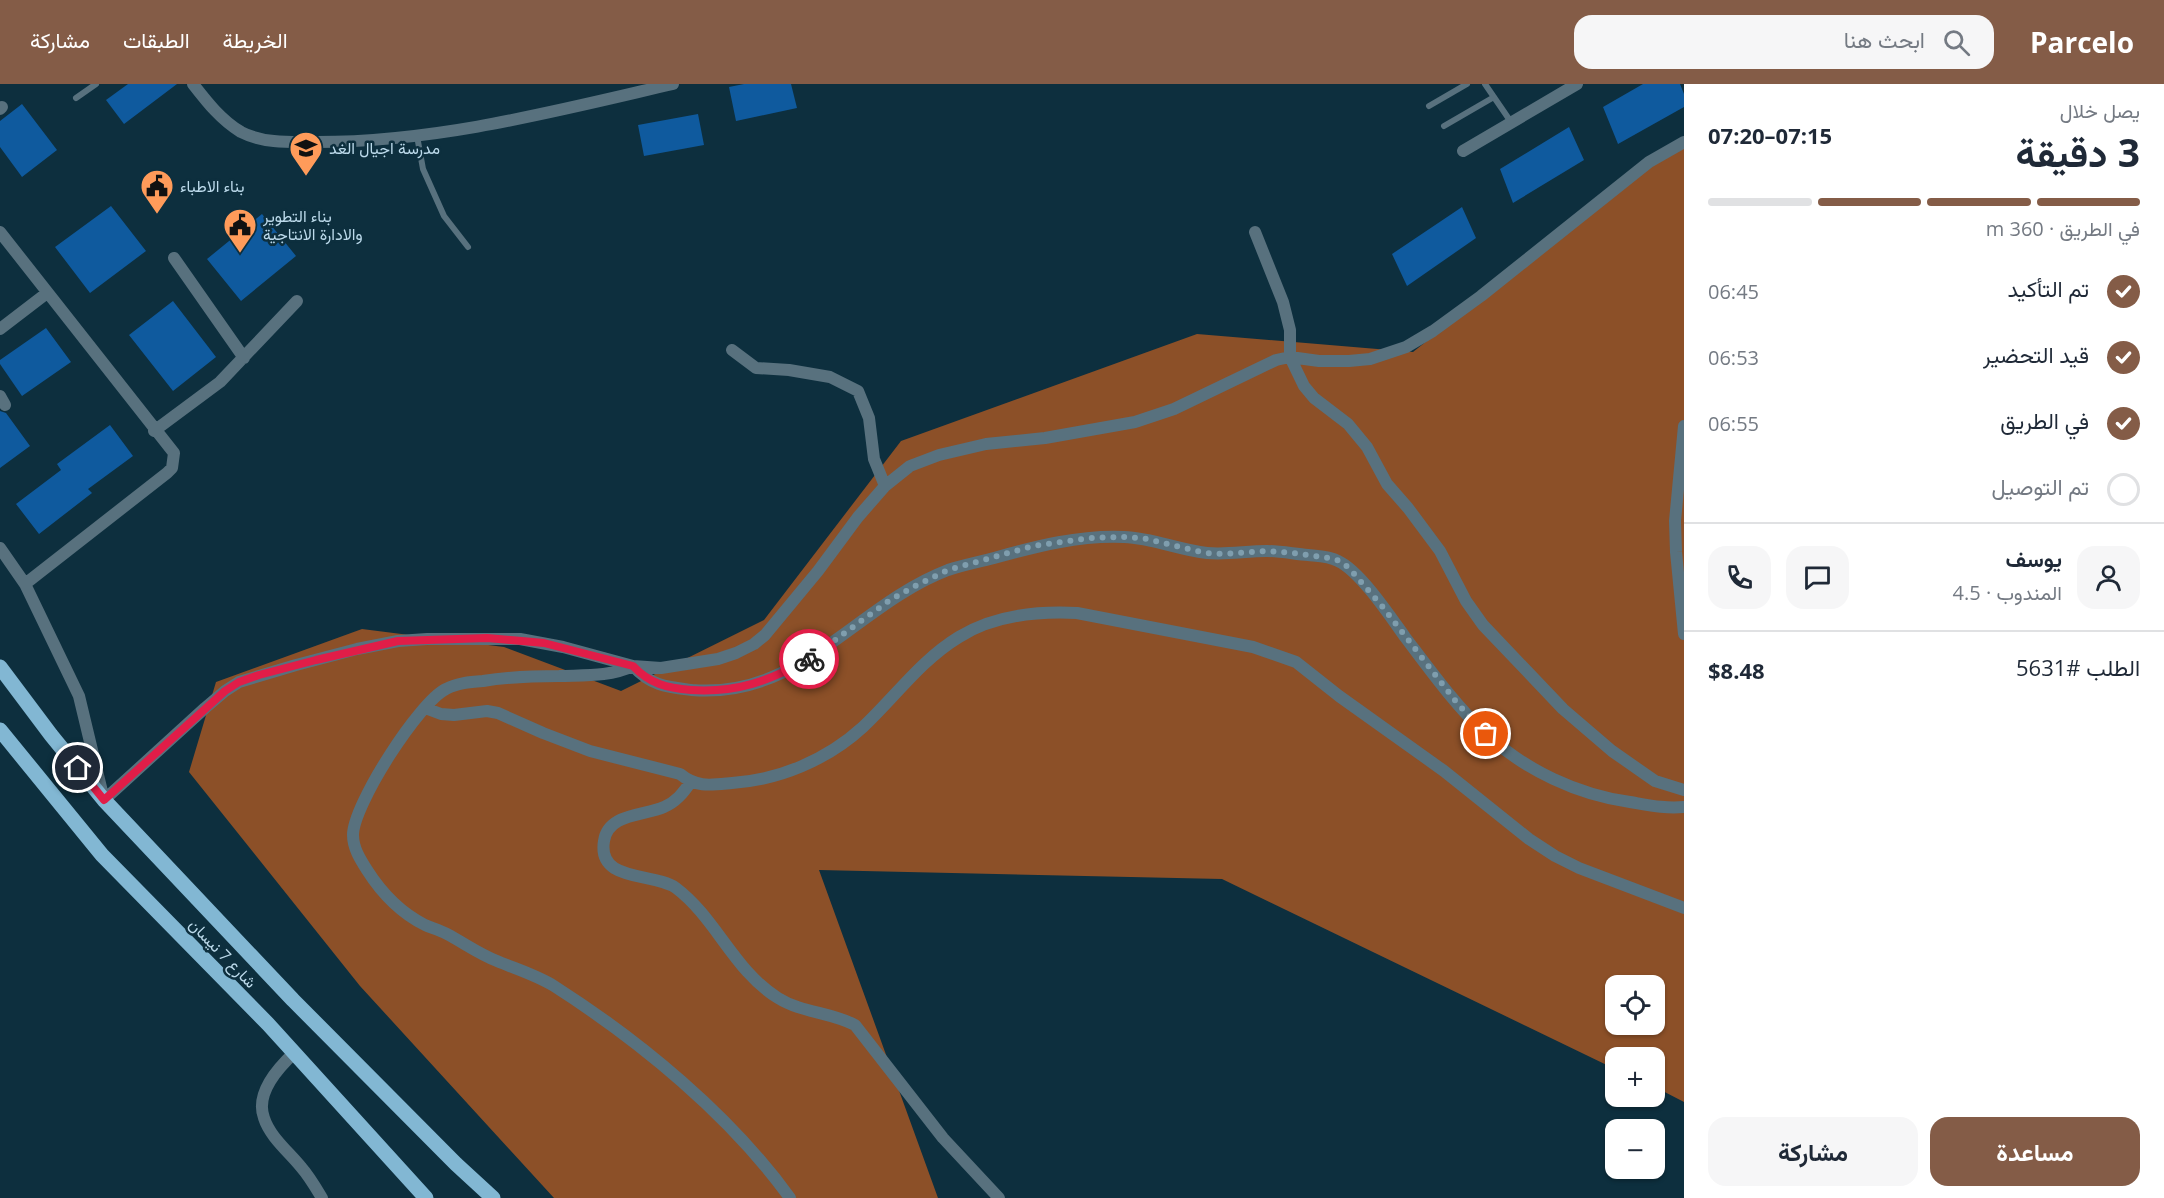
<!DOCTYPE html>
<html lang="ar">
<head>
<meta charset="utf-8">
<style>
  body { margin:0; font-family:"Open Sans",Vazirmatn,sans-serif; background:#f6f6f7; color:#1f2937; direction:rtl; height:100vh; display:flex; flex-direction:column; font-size:22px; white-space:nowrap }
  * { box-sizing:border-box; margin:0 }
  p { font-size:20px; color:#747a83 }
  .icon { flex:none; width:33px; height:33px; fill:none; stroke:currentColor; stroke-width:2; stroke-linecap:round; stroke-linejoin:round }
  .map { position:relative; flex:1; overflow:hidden; direction:ltr }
  .panel { display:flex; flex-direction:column; background:#fff; width:480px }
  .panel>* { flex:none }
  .tools { position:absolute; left:1605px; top:891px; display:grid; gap:12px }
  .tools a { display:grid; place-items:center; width:60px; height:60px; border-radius:12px; background:#fff; box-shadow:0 2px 4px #0004; font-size:30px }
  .pin { position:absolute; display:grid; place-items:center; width:51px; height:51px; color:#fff; margin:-26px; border:3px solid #fff; border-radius:50%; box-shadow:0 2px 6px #0007 }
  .courier { position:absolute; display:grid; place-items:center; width:60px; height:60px; margin:-30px; border:4px solid #e11d48; border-radius:50%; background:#fff; color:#222; box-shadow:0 2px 8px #0007 }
  .head em { font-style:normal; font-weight:700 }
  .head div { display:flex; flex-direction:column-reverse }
  .head { display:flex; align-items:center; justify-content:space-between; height:102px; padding:0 24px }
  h1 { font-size:39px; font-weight:700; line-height:45px }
  .bar { display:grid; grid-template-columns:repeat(4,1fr); gap:9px 6px; align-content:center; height:72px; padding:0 24px }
  .bar i { height:8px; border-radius:4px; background:#e0e1e3 }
  .bar .selected { background:#845c47 }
  .bar p { grid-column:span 4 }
  .line { display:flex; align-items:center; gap:15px; padding:0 24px; border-top:2px solid #e0e1e3 }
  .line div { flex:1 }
  .round { display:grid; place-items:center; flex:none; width:63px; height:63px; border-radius:18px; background:#f6f6f7 }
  ol { padding:0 24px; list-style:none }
  li { display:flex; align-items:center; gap:18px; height:66px }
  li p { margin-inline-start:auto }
  li .icon { padding:6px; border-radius:50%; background:#845c47; color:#fff; stroke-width:4 }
  li:last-child { color:#747a83 }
  li i { width:33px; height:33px; border:3px solid #e0e1e3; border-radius:50% }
  .action { display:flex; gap:12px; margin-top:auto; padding:12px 24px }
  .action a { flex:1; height:69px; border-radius:18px; background:#845c47; color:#fff; font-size:24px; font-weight:700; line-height:69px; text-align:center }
  .action a+a { background:#f6f6f7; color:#1f2937 }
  header { display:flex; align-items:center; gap:36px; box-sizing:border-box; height:84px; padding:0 30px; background:#845c47; color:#fff }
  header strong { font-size:28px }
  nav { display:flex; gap:33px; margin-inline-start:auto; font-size:21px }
  .search { width:420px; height:54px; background:#f6f6f7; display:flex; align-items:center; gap:15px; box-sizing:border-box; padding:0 21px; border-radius:18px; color:#747a83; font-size:22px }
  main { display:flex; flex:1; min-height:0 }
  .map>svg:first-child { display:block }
</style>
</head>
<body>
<header>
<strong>Parcelo</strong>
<div class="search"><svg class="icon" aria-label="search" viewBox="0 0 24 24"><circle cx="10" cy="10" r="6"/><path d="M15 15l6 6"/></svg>ابحث هنا</div>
<nav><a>الخريطة</a><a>الطبقات</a><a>مشاركة</a></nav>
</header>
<main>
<section class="panel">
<div class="head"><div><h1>3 دقيقة</h1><p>يصل خلال</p></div><em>07:15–07:20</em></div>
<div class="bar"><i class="selected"></i><i class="selected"></i><i class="selected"></i><i></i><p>في الطريق · 360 m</p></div>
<ol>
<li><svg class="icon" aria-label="check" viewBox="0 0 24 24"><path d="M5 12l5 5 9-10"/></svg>تم التأكيد<p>06:45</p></li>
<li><svg class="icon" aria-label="check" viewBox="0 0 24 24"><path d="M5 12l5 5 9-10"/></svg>قيد التحضير<p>06:53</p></li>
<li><svg class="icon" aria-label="check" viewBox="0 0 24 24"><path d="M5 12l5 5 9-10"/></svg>في الطريق<p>06:55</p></li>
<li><i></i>تم التوصيل</li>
</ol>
<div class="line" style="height:108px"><a class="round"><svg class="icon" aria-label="person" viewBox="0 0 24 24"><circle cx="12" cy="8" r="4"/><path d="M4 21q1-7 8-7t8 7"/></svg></a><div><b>يوسف</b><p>المندوب · 4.5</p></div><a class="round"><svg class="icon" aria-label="chat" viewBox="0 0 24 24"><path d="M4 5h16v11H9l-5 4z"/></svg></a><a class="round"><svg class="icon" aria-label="phone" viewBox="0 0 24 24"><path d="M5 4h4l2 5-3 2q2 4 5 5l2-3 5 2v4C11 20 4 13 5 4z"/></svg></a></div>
<div class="line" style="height:78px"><div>الطلب #5631</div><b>$8.48</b></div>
<div class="action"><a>مساعدة</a><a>مشاركة</a></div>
</section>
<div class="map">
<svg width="1684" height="1114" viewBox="0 0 1684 1114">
  <rect width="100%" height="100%" fill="#0d2f3e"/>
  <!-- forest -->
  <path fill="#8c5028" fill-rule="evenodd" d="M1684 52V1018L1655 1003 1654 974H1616L1615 985 1222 795 819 786 938 1114H554L360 902 189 688 216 598 362 545 504 563 621 607 764 536 901 357 1197 250 1413 268ZM1616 902H1654V940H1616Z"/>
  <!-- building -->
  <path fill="#0f5a9e" d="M128 0H177L124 40 106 16Z
    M744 0H791L797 24 736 37 729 3Z
    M1643 0H1680L1684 10V23L1618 60 1603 23Z
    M22 20 57 66 22 93 0 63V37Z
    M698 30 704 61 644 72 638 41Z
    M1569 43 1584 76 1513 119 1500 85Z
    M111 122 146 167 90 209 55 163Z
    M1462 123 1476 154 1407 202 1392 170Z
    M262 130 296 172 241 217 207 175Z
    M173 217 216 273 173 307 129 251Z
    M46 244 71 278 22 312 0 280V276Z
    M0 327 6 329 30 362 0 384Z
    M110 341 133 372 88 405 92 409 39 450 16 420 61 386 57 380Z"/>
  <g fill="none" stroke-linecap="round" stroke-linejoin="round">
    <!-- service -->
    <path stroke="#58717e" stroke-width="6" d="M1485 0 1511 38
      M76 14 96 0
      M1429 22 1467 0
      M1444 42 1494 13
      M417 52 423 85 444 132 468 163"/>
    <!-- minor -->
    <path stroke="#58717e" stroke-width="12" d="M193 0C207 18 221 36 241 48 264 60 293 58 317 58 438 58 556 27 673 0
      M0 25 2 23
      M1463 67 1577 0
      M0 148 174 369 172 384 167 389 25 500
      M1255 148 1283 218 1290 246V273L1304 302 1314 314 1348 340 1367 363 1387 400 1408 424 1440 467 1466 517 1483 541 1563 625 1612 667 1655 697 1684 706
      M174 174 244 274
      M0 245 47 209
      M732 266 756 284 789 286 830 293 858 307 869 334 874 375 885 402
      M0 312 5 321
      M1684 342 1675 437 1676 468 1684 550
      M154 347 220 298 297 217
      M0 464 25 500 79 612 104 716 205 624 225 607 239 598 296 581 357 565 398 557 427 555H520L563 563 633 582 661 584 718 575 736 569 754 560 765 551 818 487 858 433 885 402 910 382 939 371 986 360 1045 354 1135 338 1174 325 1276 276 1290 273 1319 277H1349L1370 275 1406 263 1433 247 1481 212 1649 78 1684 58
      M633 582C651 602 667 603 692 606 801 615 856 521 948 486 963 481 979 478 994 474 1037 462 1080 451 1124 453 1153 454 1179 466 1207 469 1227 471 1246 467 1267 467 1280 467 1295 470 1308 471 1318 472 1329 472 1338 477 1360 487 1390 532 1405 553 1430 586 1455 621 1486 650 1525 686 1578 711 1630 718 1648 721 1666 725 1684 723
      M633 582C609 593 585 591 559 592 533 592 508 593 483 597 470 598 457 599 446 605 419 618 353 721 353 751 353 764 360 775 367 786 381 808 401 829 425 841 432 844 440 846 447 850 464 859 479 870 497 877 516 885 536 891 554 902 640 957 730 1031 790 1114
      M425 624 441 630 454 631 487 627 498 629 543 649 590 667 680 690C697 704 711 701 732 699 779 696 827 676 863 643 895 613 921 576 959 553 994 531 1037 527 1077 529L1253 563 1296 578 1339 612 1444 687 1529 755 1555 772 1579 784 1684 824
      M690 699C683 709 676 718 664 723 644 732 608 729 604 757 597 799 654 788 676 804 716 834 734 887 778 914 802 929 830 928 855 941L943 1054 999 1114
      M294 969C278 984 255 1010 264 1034 270 1053 289 1068 301 1083 309 1092 316 1104 322 1114"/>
    <!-- primary -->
    <path stroke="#82b7d3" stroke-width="15" d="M0 583 51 651 104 716 293 916 456 1080 493 1114
      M0 646 102 771 268 940 426 1114"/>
  </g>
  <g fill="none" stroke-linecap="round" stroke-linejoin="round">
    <!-- done -->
    <path stroke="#7f9eae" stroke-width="6" stroke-dasharray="0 10.8" d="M809 575 890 516 915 502 948 486 1033 462 1090 454 1122 453 1142 454 1205 469 1224 470 1267 467 1293 469 1329 474 1340 477 1349 484 1382 522 1457 619 1486 650"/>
    <!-- route -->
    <path stroke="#e11d48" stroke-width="8" d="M78 684 104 716 225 607 239 598 259 591 316 576 398 557 487 554 544 559 633 582C650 600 667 604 691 606 737 609 769 597 809 575"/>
  </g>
  <!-- icons -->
  <defs>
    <g id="school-pin" transform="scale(1.725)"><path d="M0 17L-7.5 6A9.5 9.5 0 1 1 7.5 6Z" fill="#ff9b5a" stroke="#0d2f3e"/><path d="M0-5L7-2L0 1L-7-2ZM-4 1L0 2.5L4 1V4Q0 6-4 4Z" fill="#111"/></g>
    <g id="civic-pin" transform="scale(1.725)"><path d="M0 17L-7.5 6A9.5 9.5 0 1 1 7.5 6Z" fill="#ff9b5a" stroke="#0d2f3e"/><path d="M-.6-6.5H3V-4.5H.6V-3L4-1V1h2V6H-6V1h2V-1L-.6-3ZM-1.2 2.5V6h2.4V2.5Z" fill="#111"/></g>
  </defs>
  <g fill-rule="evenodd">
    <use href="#school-pin" x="306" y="64"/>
    <use href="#civic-pin" x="157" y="102"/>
    <use href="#civic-pin" x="240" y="141"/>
  </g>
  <g text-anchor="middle" stroke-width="5" stroke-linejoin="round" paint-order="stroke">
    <!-- poi labels -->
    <g font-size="16" fill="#bcdaeb" stroke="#0d2f3e" text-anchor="start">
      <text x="329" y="70">مدرسة اجيال الغد</text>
      <text x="180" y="108">بناء الاطباء</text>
      <text x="263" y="138">بناء التطوير<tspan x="263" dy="18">والادارة الانتاجية</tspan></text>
    </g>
    <!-- street labels -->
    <g font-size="16" fill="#bcdaeb" stroke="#0d2f3e">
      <text transform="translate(223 869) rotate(46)" y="6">شارع 7 نيسان</text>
    </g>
  </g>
</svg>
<div class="tools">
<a><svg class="icon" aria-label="locate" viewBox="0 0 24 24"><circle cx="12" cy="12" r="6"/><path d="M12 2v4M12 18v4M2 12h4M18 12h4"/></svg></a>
<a>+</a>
<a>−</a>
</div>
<div class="pin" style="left:1486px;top:650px;background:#ea580c"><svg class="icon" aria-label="bag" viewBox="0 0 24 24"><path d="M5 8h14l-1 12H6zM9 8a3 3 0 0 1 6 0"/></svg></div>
<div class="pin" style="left:78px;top:684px;background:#1f2937"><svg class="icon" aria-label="home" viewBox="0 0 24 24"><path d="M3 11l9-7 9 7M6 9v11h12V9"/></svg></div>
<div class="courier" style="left:809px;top:575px"><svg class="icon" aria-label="bike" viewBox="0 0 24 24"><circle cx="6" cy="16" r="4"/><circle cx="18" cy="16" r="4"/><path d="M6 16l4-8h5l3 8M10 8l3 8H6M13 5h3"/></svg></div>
</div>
</main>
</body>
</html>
